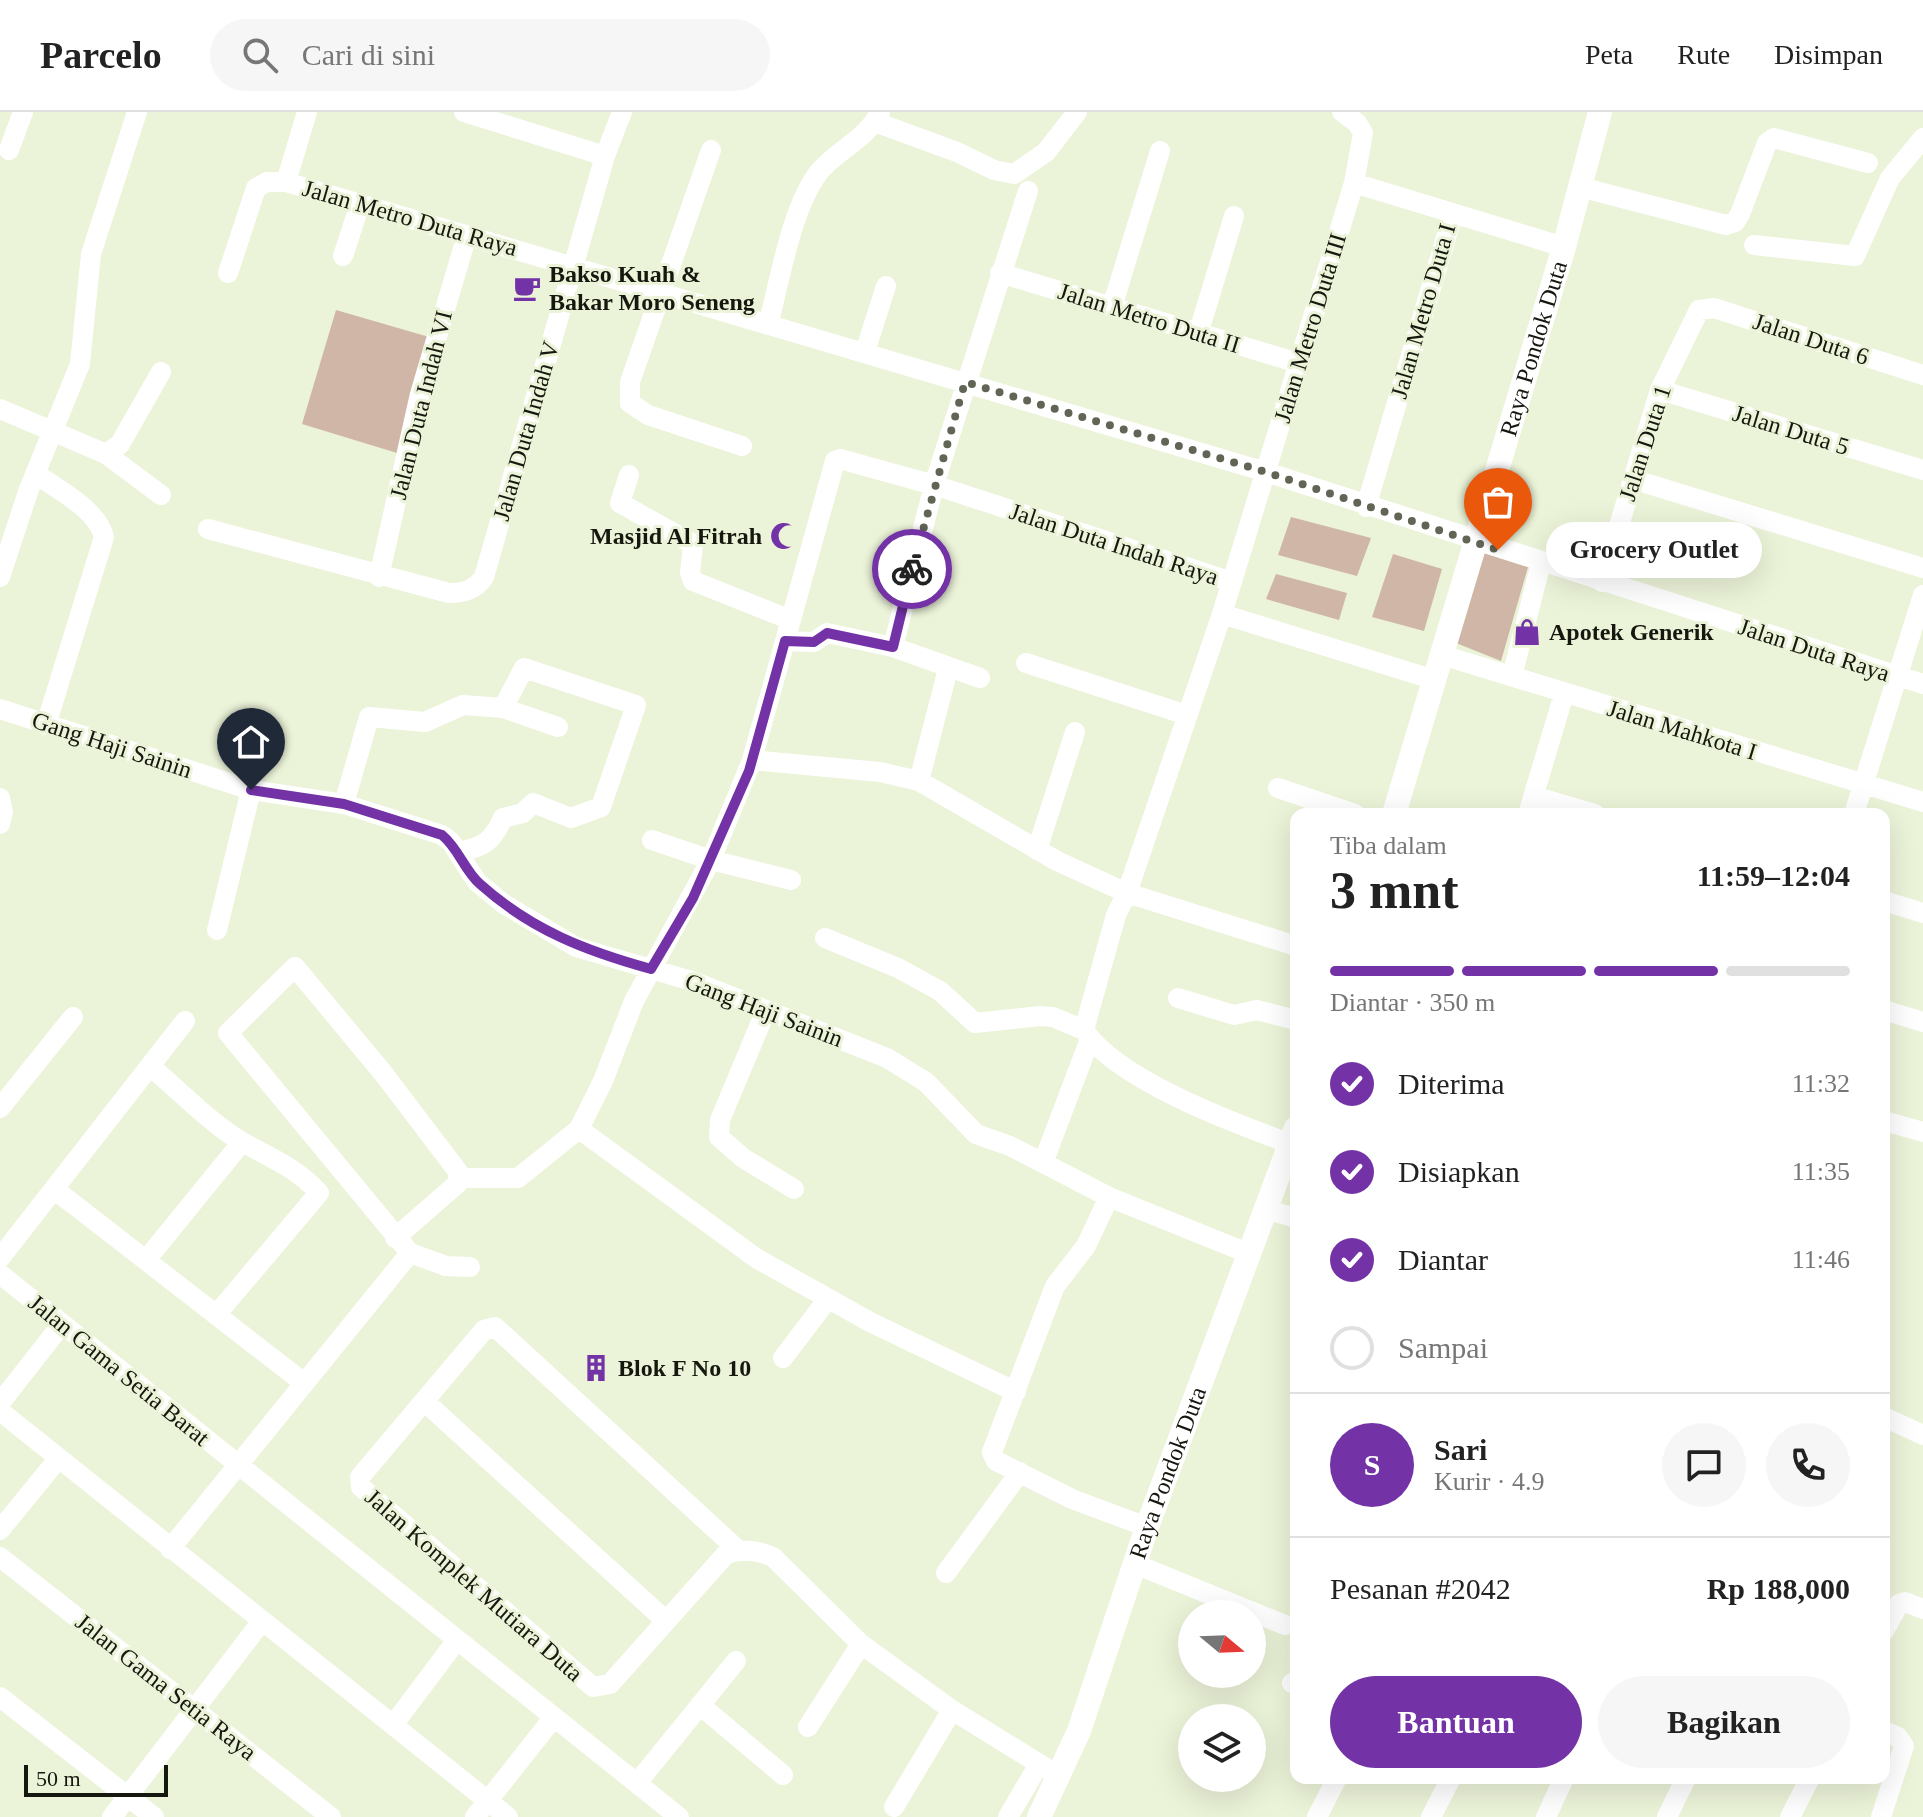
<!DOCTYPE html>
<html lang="id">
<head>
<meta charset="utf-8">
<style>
  body { margin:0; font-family:"Times New Roman",serif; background:#f6f6f6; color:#222; height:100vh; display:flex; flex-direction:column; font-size:30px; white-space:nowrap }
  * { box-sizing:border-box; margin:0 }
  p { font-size:26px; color:#767676 }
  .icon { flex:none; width:44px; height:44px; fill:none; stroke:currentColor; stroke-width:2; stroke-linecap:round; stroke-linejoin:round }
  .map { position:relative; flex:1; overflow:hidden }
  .side { position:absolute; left:1290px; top:696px; width:600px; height:976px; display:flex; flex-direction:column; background:#fff; border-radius:16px; box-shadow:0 8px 32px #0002 }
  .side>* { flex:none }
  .needle { width:52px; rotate:109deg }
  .buttons { position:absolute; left:1178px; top:1488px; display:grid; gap:16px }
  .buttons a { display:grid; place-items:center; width:88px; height:88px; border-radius:50%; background:#fff; box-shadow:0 8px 32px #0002; font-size:40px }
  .scale { position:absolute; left:24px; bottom:20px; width:144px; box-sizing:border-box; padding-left:8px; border:4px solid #16180f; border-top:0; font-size:22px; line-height:28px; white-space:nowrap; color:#16180f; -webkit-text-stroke:6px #ebf3d8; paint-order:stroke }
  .pin { position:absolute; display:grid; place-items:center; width:68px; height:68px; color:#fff; margin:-82px -34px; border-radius:50% 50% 50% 0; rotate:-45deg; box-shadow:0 0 8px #0007 }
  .pin .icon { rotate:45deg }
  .courier { position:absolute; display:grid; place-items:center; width:80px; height:80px; margin:-40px; border:6px solid #7332a6; border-radius:50%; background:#fff; color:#222; box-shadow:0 2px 10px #0007 }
  .bubble { position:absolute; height:56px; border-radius:28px; background:#fff; box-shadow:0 8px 32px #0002; font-size:26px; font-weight:800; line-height:56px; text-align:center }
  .headline em { font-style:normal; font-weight:800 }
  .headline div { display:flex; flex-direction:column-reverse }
  .headline { display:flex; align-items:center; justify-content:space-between; height:136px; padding:0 40px }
  h1 { font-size:52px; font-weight:800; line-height:60px }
  .bar { display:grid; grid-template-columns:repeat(4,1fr); gap:12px 8px; align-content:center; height:96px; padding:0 40px }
  .bar i { height:10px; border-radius:6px; background:#e0e0e0 }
  .bar .on { background:#7332a6 }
  .bar p { grid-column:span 4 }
  .line { display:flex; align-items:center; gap:20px; padding:0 40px; border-top:2px solid #e0e0e0 }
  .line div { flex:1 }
  .round { display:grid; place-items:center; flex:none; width:84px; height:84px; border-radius:42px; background:#f6f6f6 }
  ol { padding:0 40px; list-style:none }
  li { display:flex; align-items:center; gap:24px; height:88px }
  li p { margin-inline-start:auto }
  li .icon { padding:8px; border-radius:50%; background:#7332a6; color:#fff; stroke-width:4 }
  li:last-child { color:#767676 }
  li i { width:44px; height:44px; border:4px solid #e0e0e0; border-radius:50% }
  .action { display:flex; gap:16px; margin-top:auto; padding:16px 40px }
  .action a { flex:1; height:92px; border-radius:48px; background:#7332a6; color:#fff; font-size:32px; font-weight:800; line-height:92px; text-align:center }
  .action a+a { background:#f6f6f6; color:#222 }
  header { display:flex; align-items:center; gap:48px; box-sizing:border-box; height:112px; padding:0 40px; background:#fff; border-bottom:2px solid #e0e0e0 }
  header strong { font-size:38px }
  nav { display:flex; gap:44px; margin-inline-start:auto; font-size:28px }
  .search { width:560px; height:72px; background:#f6f6f6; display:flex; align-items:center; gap:20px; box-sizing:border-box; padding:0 28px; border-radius:44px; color:#767676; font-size:30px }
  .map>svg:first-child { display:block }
</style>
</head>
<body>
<header>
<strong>Parcelo</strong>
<div class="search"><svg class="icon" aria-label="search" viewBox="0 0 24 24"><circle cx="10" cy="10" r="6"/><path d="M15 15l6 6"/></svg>Cari di sini</div>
<nav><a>Peta</a><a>Rute</a><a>Disimpan</a></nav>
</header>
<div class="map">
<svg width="1923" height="1705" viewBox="0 0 1923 1705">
  <rect width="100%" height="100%" fill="#ebf3d8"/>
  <!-- green -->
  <path fill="#d0b6a7" d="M336 198 429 225 397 341 302 312Z
    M1291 405 1371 426 1357 464 1278 443Z
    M1480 440 1528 455 1501 549 1456 531Z
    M1393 442 1442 457 1424 519 1372 505Z
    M1276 462 1347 481 1339 508 1266 487Z"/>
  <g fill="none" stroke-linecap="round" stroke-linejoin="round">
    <!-- minor -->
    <path stroke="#fff" stroke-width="20" d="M464 0 605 44
      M875 10 957 40 994 58 1014 62 1046 40 1077 0
      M9 38 23 0
      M711 38 630 270V291L648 303 742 334
      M286 70 307 0
      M1354 71 1564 135
      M1580 75 1726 113 1735 110 1740 102 1767 31 1774 26 1868 51
      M1754 133 1855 144 1890 66 1923 26
      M343 144 360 92
      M228 161 256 76 267 70H286L1266 360 1923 572
      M1000 161 1298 251
      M1112 195 1160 39
      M768 213C780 169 791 96 819 60 838 37 866 28 880 0
      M1199 219 1234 104
      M865 240 886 174
      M1660 278 1923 358
      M0 297 106 342 120 332 161 260
      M106 342 161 383
      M36 362C57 377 98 398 104 425L46 613
      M629 363 620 391 693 432 690 461 693 469 791 508
      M1632 367 1923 456
      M1366 395 1453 102
      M208 417 449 481C464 481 475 478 484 465L605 44 622 0
      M0 465 29 377 80 252 91 142 137 0
      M379 465 420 282 467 123
      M1602 470 1660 278 1699 198 1714 196 1923 263
      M1222 502 1435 568
      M785 529 814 530 827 521 893 535
      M1442 543 1923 690
      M1026 551 1187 603
      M1512 564 1541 451
      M980 566 893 535 934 373 1028 79
      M0 597 251 678 344 692 442 723 451 730 477 770 504 792 576 835 695 870 887 946 926 970 976 1022 1010 1034 1109 1085 1250 1142
      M752 648 835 349 840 347 934 373 1232 470
      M919 669 948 557
      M1278 676 1355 702
      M1534 684 1595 702
      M0 686 3 700 0 712
      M344 692 369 605 425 610 463 593 503 596 558 615
      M1528 702 1564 582
      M1854 702 1923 483
      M652 728 711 748 791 768
      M1037 738 1075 620
      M458 740C484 735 492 730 503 706L523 701 533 691 571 706 601 695 636 593 524 556 503 596
      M1884 789 1923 801
      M217 818 251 678
      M825 826 898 856 940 879 975 911 1040 904 1053 905 1084 918 1116 803 1127 781 1222 502 1354 71 1363 21 1357 11 1342 0
      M1178 886 1234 903 1257 898 1296 908
      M766 898 720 1008 719 1025 743 1046 794 1077
      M1884 898 1923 910
      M1084 918C1117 968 1234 1011 1291 1032
      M151 955C180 979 210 1011 242 1030 271 1046 297 1056 319 1081L216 1203
      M0 996 73 905
      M1884 1009 1923 1020
      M579 1017 756 1146 870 1210 1016 1280
      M1043 1051 1090 927
      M458 1066H518L579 1017 603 969 634 889 711 748 752 648 880 660 919 669 1057 749 1127 781 1296 834
      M54 1077 304 1271
      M1109 1085 1086 1134 1055 1174 992 1340 996 1349 1072 1387 1147 1415
      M1268 1098 1296 1106
      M395 1126 458 1071 459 1061 383 961 295 855 228 921 410 1141 446 1154 470 1155
      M0 1146 185 909
      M146 1148 242 1030
      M0 1162 679 1705
      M783 1246 827 1188
      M424 1289 665 1508
      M0 1291 62 1212
      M0 1299 508 1705
      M1884 1305 1923 1323
      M0 1418 58 1347
      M170 1437 410 1141
      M738 1438 495 1215 484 1218 360 1365 361 1375 593 1575 610 1572 726 1442C742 1437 758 1438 773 1445L861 1532 952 1598 1059 1664
      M0 1445 331 1705
      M1135 1452 1285 1513
      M946 1461 1020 1360
      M1884 1519 1899 1492 1905 1490 1923 1497
      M1292 1571 1296 1572
      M0 1585 154 1705
      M700 1593 783 1663
      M393 1613 457 1528
      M808 1615 861 1532
      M637 1671 736 1549
      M894 1695 952 1598
      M112 1705 262 1509
      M475 1705 554 1605
      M1008 1705 1039 1652
      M1317 1705 1337 1666
      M1431 1705 1451 1666
      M1546 1705 1564 1666
      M1667 1705 1686 1666
      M1790 1705 1810 1666
      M1881 1705 1904 1634 1898 1625 1884 1619"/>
    <!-- major -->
    <g stroke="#fff" stroke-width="24">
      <path id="s1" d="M1394 702 1564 135 1600 0"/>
      <path id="s2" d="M1039 1705 1079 1619 1147 1415 1296 1016"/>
    </g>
  </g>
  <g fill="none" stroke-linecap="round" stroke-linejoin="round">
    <!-- done -->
    <path stroke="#616555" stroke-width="8" stroke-dasharray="0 14.4" d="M912 457 965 270 1266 360 1498 438"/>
    <!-- route -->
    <path stroke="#7332a6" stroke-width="10" d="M251 678 344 692 442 723C459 737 464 758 480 772 531 818 586 839 651 857L693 786 749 659 785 529 814 530 827 521 893 535 912 457"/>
  </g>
  <!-- icons -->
  <defs>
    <g id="cafe-bare" transform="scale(2.16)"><path d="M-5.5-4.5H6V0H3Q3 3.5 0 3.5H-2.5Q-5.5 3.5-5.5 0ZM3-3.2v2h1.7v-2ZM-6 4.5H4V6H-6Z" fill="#7332a6" stroke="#ebf3d8" stroke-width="2.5" paint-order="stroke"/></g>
    <g id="mosque-bare" transform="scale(2.16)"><path d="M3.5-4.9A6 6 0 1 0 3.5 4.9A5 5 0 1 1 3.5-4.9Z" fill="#7332a6" stroke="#ebf3d8" stroke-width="2.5" paint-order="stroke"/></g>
    <g id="shop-bare" transform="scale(2.16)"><path d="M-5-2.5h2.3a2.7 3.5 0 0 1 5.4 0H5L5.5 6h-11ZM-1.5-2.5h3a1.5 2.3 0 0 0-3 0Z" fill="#7332a6" stroke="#ebf3d8" stroke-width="2.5" paint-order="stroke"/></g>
    <g id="building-bare" transform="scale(2.16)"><path d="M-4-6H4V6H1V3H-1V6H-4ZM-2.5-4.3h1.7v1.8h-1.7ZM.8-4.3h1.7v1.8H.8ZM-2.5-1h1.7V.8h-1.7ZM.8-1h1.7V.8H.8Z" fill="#7332a6" stroke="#ebf3d8" stroke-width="2.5" paint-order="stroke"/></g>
  </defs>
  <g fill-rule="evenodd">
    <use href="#cafe-bare" x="527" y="176"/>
    <use href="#mosque-bare" x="784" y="424"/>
    <use href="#shop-bare" x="1527" y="520"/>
    <use href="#building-bare" x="596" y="1256"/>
  </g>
  <g text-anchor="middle" stroke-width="6" stroke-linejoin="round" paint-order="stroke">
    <!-- street labels -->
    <g font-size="24" fill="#16180f" stroke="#ebf3d8">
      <text transform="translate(410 106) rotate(16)" y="8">Jalan Metro Duta Raya</text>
      <text transform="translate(1423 199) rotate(-74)" y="8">Jalan Metro Duta I</text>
      <text transform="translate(1149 206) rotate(17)" y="8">Jalan Metro Duta II</text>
      <text transform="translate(1310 216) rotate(-73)" y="8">Jalan Metro Duta III</text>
      <text transform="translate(1811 227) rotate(18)" y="8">Jalan Duta 6</text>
      <text dy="8" stroke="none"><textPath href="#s1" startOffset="486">Raya Pondok Duta</textPath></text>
      <text transform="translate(421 293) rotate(-76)" y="8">Jalan Duta Indah VI</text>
      <text transform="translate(1791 318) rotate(17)" y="8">Jalan Duta 5</text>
      <text transform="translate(526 319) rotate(-74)" y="8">Jalan Duta Indah V</text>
      <text transform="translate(1645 331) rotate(-72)" y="8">Jalan Duta 1</text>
      <text transform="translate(1114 432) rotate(18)" y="8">Jalan Duta Indah Raya</text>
      <text transform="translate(1814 538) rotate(18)" y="8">Jalan Duta Raya</text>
      <text transform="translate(1682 618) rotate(17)" y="8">Jalan Mahkota I</text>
      <text transform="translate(112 633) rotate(18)" y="8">Gang Haji Sainin</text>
      <text transform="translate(764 898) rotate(21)" y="8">Gang Haji Sainin</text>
      <text transform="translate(119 1258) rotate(39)" y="8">Jalan Gama Setia Barat</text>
      <text dy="8" stroke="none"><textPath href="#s2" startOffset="368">Raya Pondok Duta</textPath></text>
      <text transform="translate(474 1473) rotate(41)" y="8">Jalan Komplek Mutiara Duta</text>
      <text transform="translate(166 1575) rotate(38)" y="8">Jalan Gama Setia Raya</text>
    </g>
    <!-- poi labels -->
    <g font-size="24" font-weight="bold" fill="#16180f" stroke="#ebf3d8" text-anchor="start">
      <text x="549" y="170">Bakso Kuah &amp;<tspan x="549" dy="28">Bakar Moro Seneng</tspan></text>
      <text x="762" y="432" text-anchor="end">Masjid Al Fitrah</text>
      <text x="1549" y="528">Apotek Generik</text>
      <text x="618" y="1264">Blok F No 10</text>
    </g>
  </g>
</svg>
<div class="buttons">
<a><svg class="needle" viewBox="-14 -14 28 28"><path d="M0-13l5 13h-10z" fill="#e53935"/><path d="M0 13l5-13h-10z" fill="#767676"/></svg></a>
<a><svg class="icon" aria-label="layers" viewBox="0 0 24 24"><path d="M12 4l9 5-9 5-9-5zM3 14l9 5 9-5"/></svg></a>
</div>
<div class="scale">50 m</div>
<div class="pin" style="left:1498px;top:438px;background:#ea580c"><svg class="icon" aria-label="bag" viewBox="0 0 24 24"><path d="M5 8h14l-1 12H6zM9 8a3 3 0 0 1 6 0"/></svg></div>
<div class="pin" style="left:251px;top:678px;background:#1f2937"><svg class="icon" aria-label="home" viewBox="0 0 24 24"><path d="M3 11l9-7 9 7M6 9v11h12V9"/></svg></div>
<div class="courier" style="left:912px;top:457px"><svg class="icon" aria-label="bike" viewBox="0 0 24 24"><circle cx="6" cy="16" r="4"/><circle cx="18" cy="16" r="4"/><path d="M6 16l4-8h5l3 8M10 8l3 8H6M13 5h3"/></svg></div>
<div class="bubble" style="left:1546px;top:410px;width:216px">Grocery Outlet</div>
<section class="side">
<div class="headline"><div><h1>3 mnt</h1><p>Tiba dalam</p></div><em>11:59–12:04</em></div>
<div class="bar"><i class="on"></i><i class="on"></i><i class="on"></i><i></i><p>Diantar · 350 m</p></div>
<ol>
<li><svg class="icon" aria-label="check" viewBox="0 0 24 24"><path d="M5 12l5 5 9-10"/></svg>Diterima<p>11:32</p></li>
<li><svg class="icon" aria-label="check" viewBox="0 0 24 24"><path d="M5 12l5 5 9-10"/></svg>Disiapkan<p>11:35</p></li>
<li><svg class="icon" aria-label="check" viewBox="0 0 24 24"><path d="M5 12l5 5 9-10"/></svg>Diantar<p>11:46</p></li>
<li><i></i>Sampai</li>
</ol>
<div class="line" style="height:144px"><b class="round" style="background:#7332a6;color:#fff">S</b><div><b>Sari</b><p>Kurir · 4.9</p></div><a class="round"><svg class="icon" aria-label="chat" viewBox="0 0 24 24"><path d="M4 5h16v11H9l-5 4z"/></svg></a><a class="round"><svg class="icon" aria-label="phone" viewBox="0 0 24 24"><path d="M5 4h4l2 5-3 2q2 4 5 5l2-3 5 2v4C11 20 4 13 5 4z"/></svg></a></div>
<div class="line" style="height:104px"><div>Pesanan #2042</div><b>Rp 188,000</b></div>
<div class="action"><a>Bantuan</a><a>Bagikan</a></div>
</section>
</div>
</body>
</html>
